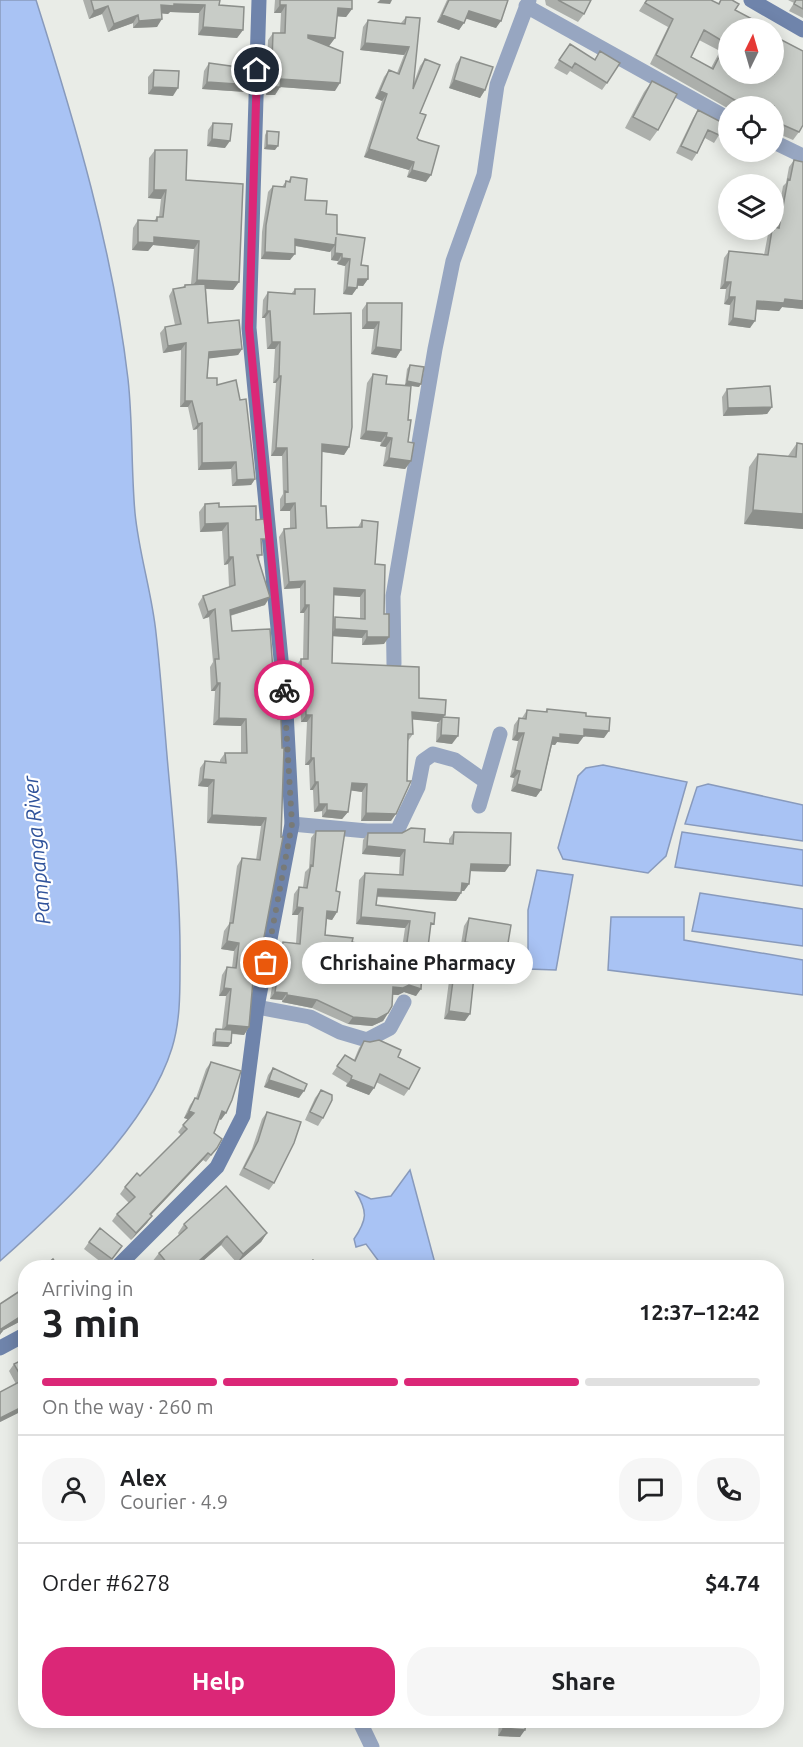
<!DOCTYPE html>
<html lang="en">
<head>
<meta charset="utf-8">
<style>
  body { margin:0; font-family:Ubuntu,sans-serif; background:#f6f6f6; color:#202124; height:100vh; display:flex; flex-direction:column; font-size:22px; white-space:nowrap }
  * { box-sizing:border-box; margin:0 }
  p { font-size:20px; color:#757577 }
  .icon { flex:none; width:33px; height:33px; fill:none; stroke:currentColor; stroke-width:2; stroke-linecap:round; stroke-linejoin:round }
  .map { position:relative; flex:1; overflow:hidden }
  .drawer { position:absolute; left:18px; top:1260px; width:766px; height:468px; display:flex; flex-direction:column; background:#fff; border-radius:24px; box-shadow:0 3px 15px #0003 }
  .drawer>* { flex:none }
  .needle { width:39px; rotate:5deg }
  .buttons { position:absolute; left:718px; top:18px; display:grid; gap:12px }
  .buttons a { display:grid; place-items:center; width:66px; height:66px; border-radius:50%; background:#fff; box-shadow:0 3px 15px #0003; font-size:30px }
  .pin { position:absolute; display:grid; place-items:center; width:51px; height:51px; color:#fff; margin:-26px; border:3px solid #fff; border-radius:50%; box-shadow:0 2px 6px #0007 }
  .courier { position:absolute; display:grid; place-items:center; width:60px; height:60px; margin:-30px; border:4px solid #db2777; border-radius:50%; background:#fff; color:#222; box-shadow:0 2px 8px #0007 }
  .bubble { position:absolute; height:42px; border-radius:21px; background:#fff; box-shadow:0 3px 15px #0003; font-size:20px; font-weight:700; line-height:42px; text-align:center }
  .head em { font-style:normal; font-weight:700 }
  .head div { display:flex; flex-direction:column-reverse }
  .head { display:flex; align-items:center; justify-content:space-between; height:102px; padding:0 24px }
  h1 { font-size:39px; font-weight:700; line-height:45px }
  .bar { display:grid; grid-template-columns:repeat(4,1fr); gap:9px 6px; align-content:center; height:72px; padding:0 24px }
  .bar i { height:8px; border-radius:4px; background:#e0e0e0 }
  .bar .active { background:#db2777 }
  .bar p { grid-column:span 4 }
  .line { display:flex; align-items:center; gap:15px; padding:0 24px; border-top:2px solid #e0e0e0 }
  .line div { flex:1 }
  .round { display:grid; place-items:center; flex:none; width:63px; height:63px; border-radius:24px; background:#f6f6f6 }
  .button { display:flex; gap:12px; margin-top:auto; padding:12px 24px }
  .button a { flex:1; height:69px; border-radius:24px; background:#db2777; color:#fff; font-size:24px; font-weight:700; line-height:69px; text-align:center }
  .button a+a { background:#f6f6f6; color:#202124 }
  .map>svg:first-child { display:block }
</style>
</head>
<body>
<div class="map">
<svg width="803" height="1747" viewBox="0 0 803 1747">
  <rect width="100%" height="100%" fill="#e9ece7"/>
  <!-- water -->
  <path fill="#a9c3f4" stroke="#889abc" stroke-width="1.5" d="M0 0H36C75 123 113 250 128 379 133 424 131 469 135 513 139 554 152 593 156 633 161 677 164 722 168 767 174 834 181 901 180 968 180 995 180 1022 172 1048 148 1126 61 1207 0 1261Z
    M603 765 687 782 666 856 648 873 563 859 558 848 578 776 586 768Z
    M708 784 803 805V841L685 824 697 787Z
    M682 832 803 850V886L675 867Z
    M537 870 573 875 556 970 528 969V910Z
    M700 893 803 909V946L692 931Z
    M611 917H684V940L803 960V995L608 970Z
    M410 1170 436 1267H383L366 1244 356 1247 354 1239C367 1220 368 1212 356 1192L371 1199 391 1196Z"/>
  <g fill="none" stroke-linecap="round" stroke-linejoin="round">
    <!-- minor -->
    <path stroke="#97a6c1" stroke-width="15" d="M526 6 729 119
      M774 142 803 156
      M394 664 393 596 435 349 453 261 484 175 497 85 529 0
      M479 806 486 782
      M292 824 367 831H397L418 787 423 761 433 754 455 760 486 782 500 734
      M257 1007 310 1017 340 1032 367 1040 390 1028 404 1002
      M359 1720 372 1747"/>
    <!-- secondary -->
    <path stroke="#6f84ab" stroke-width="15" d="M751 0 803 30
      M116 1268 217 1167 243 1116 257 1007 292 824 286 711 249 328 259 0
      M0 1348 26 1334"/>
  </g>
  <!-- wall -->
  <path fill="#acafab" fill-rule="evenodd" d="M83 0H220L219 5 243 30 237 38 198 35 199 13 170 12 168 14 162 13 157 27 133 28V23L108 32 102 14 89 19Z
    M275 0H352V9L346 17 337 16 335 38 329 46 335 91 280 87 275 95H266L268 40 273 33H280L281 13H274Z
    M447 0H508L496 28 466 18 459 30 437 22Z
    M545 0H591L584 14 578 22 546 5Z
    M646 0H711L718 4 720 0H732L735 10 729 28 799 132 793 140 774 132V106H729V109L650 64 668 27 639 11ZM699 40 720 51 711 68 691 57Z
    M788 0H803V18L789 11 794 3Z
    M406 17 414 82 420 66 425 59 417 138 426 182 407 177 409 170 364 157 382 101 375 98 384 77 389 70 397 73 404 55 360 50 363 27 368 20 401 23Z
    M570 44 594 60 600 51 607 83 602 90 570 71 567 75 554 68Z
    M461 57 485 90 480 98 449 88 456 64Z
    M209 63 246 92 202 89 204 71Z
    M154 70 173 96 148 94V77Z
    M652 81 658 130 650 141 625 128 644 92Z
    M698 110 719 135 714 143 705 138 697 153 692 161 676 153 693 118Z
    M213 123 225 148 207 146 208 130Z
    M267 131 275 150 264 149 265 135Z
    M155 150 186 180 239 282 233 290 206 289 208 323 242 349 238 355 209 358 207 378 217 385 255 479 251 485 232 486 231 469 198 470 197 429 193 430 188 407H180L181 350 163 353 160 333 165 327 175 325 169 296 173 289 183 287 185 285 191 284 194 249 153 245 148 251 132 250 133 228 138 220 154 221 157 217H159L161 199 148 198 149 158Z
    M794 160 803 162V309L782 307 779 311 756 309 750 328 728 325 730 305 724 304 726 289H720L724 258 729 251 764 255 768 234 770 230H774L776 227 783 186 786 183 789 167Z
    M291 177 305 200 326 214 337 234 361 265 368 279 363 286H357V288L352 295 343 294 345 266 337 264 338 261 331 260V250L330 252 295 246 290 260 261 259 262 232 268 192 273 186 282 187 286 181 288 182Z
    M295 289 314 314 349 447 344 455 322 452 321 506 327 528 358 527 362 520 375 564 384 614V644L362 645V638L333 636 332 663 419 698 445 715 443 717 452 744 436 742 437 724 439 722 412 719 413 734 408 741 391 821H361L362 792 351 790 348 812 342 819 322 817V811L314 812 313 790H310L309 765H305L307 722H301L300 685H296V666L301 659H303L304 613H300V588L284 589 279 537 284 529H290V511H280V499L283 494 282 456H271L276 383H273L275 349H267L265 318H262L263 300 268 292 291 294ZM334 595 360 597V618L335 617 333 621Z
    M367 303 401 350 396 358 371 354 374 329H362V310Z
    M410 365 419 387 405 385 407 369Z
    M373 374 386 384 408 420V442L411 461 405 469 383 466 386 447 380 446 381 442 360 439 367 383Z
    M727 389 772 407 767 414 723 416 722 397Z
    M797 443 803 444V529L744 524 749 467 758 454 788 456Z
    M205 504 219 507 256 520 261 545 259 560 265 605 230 616 232 631 274 685 258 969 253 977 249 1027 244 1035 232 1034 231 1043 228 1047 212 1046 213 1033 216 1029H222L226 996H219L222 975 227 967 232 968 234 951 221 949 224 931 229 924 237 866 242 858 256 860 261 826 207 823 208 787 198 786 200 768 205 761 220 762V760L225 753H241V726L213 725 215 691H211L210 667 213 662 209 617 203 619 198 604 203 596 229 587 228 564 224 565 222 531 200 532 199 512Z
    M547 709 586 716 604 738 584 736 578 744 557 742 555 745H552L541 790 536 797 511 791 514 778 510 777 518 741 512 740 514 725 519 718H522L527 710 545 712Z
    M316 831 336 891 337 912 332 920 327 919 325 935 401 955 405 928 356 924 359 880 365 873 399 875 400 857 362 854 363 840 368 833 424 842 449 844V839L454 832 505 872 470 871 469 884 464 891H461V893L456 901 377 897 376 905 430 929 428 947 423 954 416 996 404 992 398 995H393L388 1013 383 1021 372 1026 348 1024 312 1008 282 1002V1000L270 999 278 949 283 942 296 943 298 915H292L294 894 299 887H303L305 872 309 868 311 838Z
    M469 918 502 956 460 950 464 926Z
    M454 973 465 1021 444 1019 449 981Z
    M364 1041 398 1057 409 1089 404 1096 376 1082 369 1095 346 1086 347 1083 332 1074 345 1055 354 1060 359 1048Z
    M211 1062 221 1120 219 1119 214 1133 217 1148 206 1162 203 1160 151 1215 152 1216 147 1223 131 1240 112 1221 117 1214 129 1203 120 1194 125 1187 140 1176 181 1135 178 1132 188 1119 184 1118 190 1105 195 1098H196L206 1069Z
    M273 1068 299 1098 264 1087 268 1075Z
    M321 1090 323 1118 318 1126 305 1120 315 1098Z
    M267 1112 274 1183 269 1190 239 1175 252 1149 262 1119Z
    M184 1224 267 1233 261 1242 237 1263 221 1245 195 1268H157L152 1262 159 1253 179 1235 178 1233Z
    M89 1242 117 1253 106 1266 84 1249Z
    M26 1281V1314L19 1322 2 1331 0 1335V1304L24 1289 22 1286Z
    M26 1358V1409L0 1422 16 1384 9 1371 14 1364Z
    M499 1720H526L520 1737 498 1736Z"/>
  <!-- shaded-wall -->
  <path fill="#8c8f8b" d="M380 0H392L390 4 377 3Z
    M174 4 205 5 199 13 170 12 168 14 156 13 161 5Z
    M280 5H286L281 13H274Z
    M108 6 102 14 89 19 94 11Z
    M338 8 352 9 346 17 332 16Z
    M469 11 501 21 496 28 464 18Z
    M138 15 133 23 108 32 114 24Z
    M442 15 464 23 459 30 437 22Z
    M162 19 157 27 133 28 139 21Z
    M203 27 243 30 237 38 198 35Z
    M308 35 335 38 329 46 303 43Z
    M365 43 409 47 404 55 360 50Z
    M281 79 340 83 335 91 280 87 275 95H266L271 87Z
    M454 80 485 90 480 98 449 88Z
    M207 82 252 85 246 92 202 89Z
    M153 87 178 88 173 96 148 94Z
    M380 91 387 94 382 101 375 98Z
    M212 139 230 141 225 148 207 146Z
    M267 145 278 146 275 150 264 149Z
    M369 149 414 162 409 170 364 157Z
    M412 170 431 175 426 182 407 177Z
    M154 190H166L161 199 148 198Z
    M154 237 199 241 194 249 153 245 148 251 132 250 138 242Z
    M295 239 335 245 330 252 291 245Z
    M265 252 295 254 290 260 261 259Z
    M335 253 342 254 338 261 331 260Z
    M342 258 350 259 345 266 337 264Z
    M358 279H368L363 286 354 285Z
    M197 280 239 282 233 290 191 288Z
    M725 282H731L726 289H720Z
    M347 287 357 288 352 295 343 294Z
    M729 297H735L730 305 724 304Z
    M785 299 803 301V309L782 307 779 311 752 309 757 301Z
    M267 311H270L265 318H262Z
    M733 318 755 321 750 328 728 325Z
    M367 322H379L374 329H362Z
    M272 342H280L275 349H267Z
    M186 343 181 350 163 353 168 346Z
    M376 347 401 350 396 358 371 354Z
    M242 349 238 355 205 359 209 352Z
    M279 376H281L276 383H273Z
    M407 381 421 384 419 387 405 385Z
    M185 401H192L188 407H180Z
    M772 407 767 414 723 416 728 408Z
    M202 423 197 429 193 430 198 424Z
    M366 431 387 433 381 442 360 439Z
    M386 437 392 438 386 447 380 446Z
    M322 444 349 447 344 455 317 451Z
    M276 448H287L282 456H271Z
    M389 458 411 461 405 469 383 466Z
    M236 462 231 469 198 470 202 463Z
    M255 479 251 485 232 486 237 480Z
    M295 503 290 511H280L285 504Z
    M753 510 803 514V529L744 524Z
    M228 523 222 531 200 532 205 524Z
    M229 557H233L228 564 224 565Z
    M305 581 300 588 284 589 289 582Z
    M334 588 365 590 360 597 329 595Z
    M270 597 265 605 225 617 230 610Z
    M305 605H309L304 613H300Z
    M215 609 209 617 203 619 208 612Z
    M335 629 367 631 362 638 330 636Z
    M367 637H389L384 644 362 645Z
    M301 678H305L300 685H296Z
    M217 683H220L215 691H211Z
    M412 712 445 715 439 722 407 719Z
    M306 715H312L307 722H301Z
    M219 718 246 719 241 726 213 725Z
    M584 729 609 731 604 738 579 736H584L578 744 557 742 555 745 548 744 553 737 560 734Z
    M517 733H524L518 741 512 740Z
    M441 735 458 736 452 744 436 742Z
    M311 758H314L309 765H305Z
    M515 770 520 771 514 778 510 777Z
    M203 779 214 780 208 787 198 786Z
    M315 782H318L313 790H310Z
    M352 783 367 784 362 792 347 790Z
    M517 784 541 790 536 797 511 791Z
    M319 804H327L322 811 314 812Z
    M327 810 348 812 342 819 322 817Z
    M366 813 396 814 391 821H361Z
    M212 815 266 818 261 826 207 823Z
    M367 846 405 850 400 857 362 854Z
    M471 864 510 865 505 872 466 871Z
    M462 883 469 884 464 891H456Z
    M378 889 461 893 456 901 373 896Z
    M297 907 303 908 298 915H292Z
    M327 911 337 912 332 920 322 918Z
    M361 917 410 921 405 928 356 924Z
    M227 941 239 943 234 951 221 949Z
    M465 942 507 949 502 956 460 950Z
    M423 946 428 947 423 954Z
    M254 969H258L253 977Z
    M409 985 421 989 416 996 404 992 398 995 388 994 393 987Z
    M224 988 231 989 226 996H219Z
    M275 992 287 993 282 1000 270 999Z
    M287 995 317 1000 312 1008 282 1002Z
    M449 1011 470 1014 465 1021 444 1019Z
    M388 1013 383 1021 372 1026 348 1024 353 1017Z
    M227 1025 249 1027 244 1035 221 1032Z
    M215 1042 231 1043 228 1047 212 1046Z
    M351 1079 374 1088 369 1095 346 1086Z
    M269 1080 304 1091 299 1098 264 1087Z
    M189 1111 194 1113 190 1120 184 1118Z
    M222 1111 226 1113 221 1120 217 1118Z
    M208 1153 203 1160 145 1221 150 1214Z
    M152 1216 147 1223 131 1240 136 1233Z
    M267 1233 261 1242 237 1263 243 1254Z
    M227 1236 221 1245 195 1268H191Z
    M26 1311V1314L19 1322 2 1331 0 1335 1 1329Z
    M26 1405V1409L0 1422V1418Z
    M503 1728 525 1730 520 1737 498 1736Z"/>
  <!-- building -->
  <path fill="#c8ccc7" stroke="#8c8f8b" stroke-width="1.5" fill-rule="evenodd" d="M91 0H220L219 5 244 7 243 30 203 27 205 5 174 4V6L161 5 162 19 139 21 138 15 114 24 108 6 94 11Z
    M280 0H352V9L338 8 335 38 308 35V38L343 52 340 83 281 79 280 87H271L273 33H285L286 5H280Z
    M449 0H508L501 21 469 11 464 23 442 15Z
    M558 0H591L584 14Z
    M647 0H711L719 4 721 0H732L739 4 735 10 769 28H729V74H774V36L803 51V125L799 132 774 121V106H745L656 55 673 19 645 3ZM704 30 726 43 713 69 691 57Z
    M796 0H803V9L794 4Z
    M406 17 420 18 413 89 425 59 440 65 420 113 426 115 417 138 419 140 439 146 431 175 412 170 414 162 369 149 387 94 380 91 389 70 399 74 409 47 365 43 368 20 405 24Z
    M570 44 595 60 600 51 620 63 607 83 575 63 572 68 559 60Z
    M461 57 493 67 485 90 454 80Z
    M209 63 252 69V85L207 82Z
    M154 70 179 71 178 88 153 87Z
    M652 81 677 94 658 130 633 117Z
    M698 110 725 124 719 135 708 130 697 153 681 146Z
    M213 123 232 124 230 141 212 139Z
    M267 131 279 132 278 146 267 145Z
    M155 150H187L186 180 243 184 239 282 197 280 199 241 154 237V243L138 242V220L157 221V217H163L166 190H154Z
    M794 160 803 162V301L785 299 784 303 757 301 755 321 733 318 735 297H729L731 282H725L729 251 768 255 772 230H774V227L779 228 788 179 790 180Z
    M291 177H293L307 179 305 200 327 201 326 214 337 215V234L365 238 361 265 368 266V279H358L357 288 347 287 350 259 342 258V254L335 253 336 237 335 245 295 239V254L265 252 266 225 273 186 285 187 286 181 290 182Z
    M205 284 208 323 239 320 242 349 209 352 207 378H217V385L236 380 240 400 246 399 255 479 237 480 236 462 202 463V423L198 424 192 401H185L186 343 168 346 165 327 181 324 173 289 185 287V285Z
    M295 289H315L314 314 351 313 352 427 349 447 322 444 321 506H326L327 528 362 527V520L378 522 375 564 385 565 384 614H389V637H367V631L335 629V617L365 619V590L334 588 332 663 419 667V698L446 700 445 715 412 712 413 734H408L407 781H411L396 814 366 813 367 784 352 783 348 812 327 810V804H319L318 782H315L314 758H311L312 715H306L305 678H301V659H308L309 605H305V581L289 582 284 529 296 528 295 503 285 504V491L288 492 287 448H276L281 376H279L280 342H272L270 311H267L268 292 295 294Z
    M367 303H402L401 350 376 347 379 322H367Z
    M410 365 424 367 421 384 407 381Z
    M373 374 387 376 386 384 411 386 408 420H411L408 442 414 443 411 461 389 458 392 438 386 437 387 433 366 431Z
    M770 386 772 407 728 408 727 389Z
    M797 443 803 444V514L753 510 758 454 796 457Z
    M219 503V507L256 506V520L264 519 266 539H261L262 555H257L270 597 230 610 232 631 270 629 274 685H277L278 719H281L282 748H284L281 837H283L258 969H254L249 1027 227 1025 231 989 224 988 227 967 236 968 239 943 227 941 230 923H233L242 858 260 860 266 818 212 815 214 780 203 779 205 761 226 763 225 753H247L246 719 219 718 220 683H217L215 659H219L215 609 208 612 203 596 235 585 233 557H229L228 523 205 524V504Z
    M547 709 586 713V716L610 718 609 731 584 729V736L560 734V738L553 737 541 790 517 784 520 771 515 770 524 733H517L519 718 526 719 527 710 547 712Z
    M442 717 459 718 458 736 441 735Z
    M411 828 425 829 424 842 453 844 454 832 511 833 510 865 471 864 469 884 462 883 461 893 378 889 376 905 435 913 434 924 431 923 428 947 423 946 421 989 409 985 403 988 393 987 392 1006 388 1013 377 1019 353 1017 317 1000 287 995V993L275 992 283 942 300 944 303 908 297 907 299 887 307 888 311 865 313 866 316 831H345L336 891 340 892 337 912 327 911 325 935 353 938 352 942 405 956 410 921 361 917 365 873 403 875 405 850 367 846 368 833H402Z
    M469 918 511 925 507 949 465 942Z
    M454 973 474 976 470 1014 449 1011Z
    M216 1029 232 1030 231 1043 215 1042Z
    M379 1040 401 1050 398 1057 420 1068 409 1089 380 1074 374 1088 351 1079 352 1076 337 1066 345 1055 355 1061 364 1041 370 1042Z
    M211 1062 241 1071 232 1100 226 1113 222 1111 214 1133 222 1139 217 1148 211 1155 208 1153 150 1214 152 1216 136 1233 117 1214 135 1197 125 1187 137 1173 140 1176 187 1129 183 1125 194 1113 189 1111 195 1098 198 1099Z
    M273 1068 307 1084 304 1091 269 1080Z
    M321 1090 332 1095V1100L323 1118 310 1112Z
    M267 1112 301 1122 294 1143 274 1183 244 1168 258 1141Z
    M226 1186 267 1233 243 1254 227 1236 191 1268H171L159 1253 187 1228 184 1224Z
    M100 1228 122 1246 112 1259 89 1242Z
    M53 1259 59 1268H43Z
    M313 1260 320 1268H306Z
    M26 1287V1311L22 1313 23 1315 1 1329 2 1331 0 1333V1304Z
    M26 1358V1405L0 1418V1392L23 1380 14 1364Z
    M504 1720H526L525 1730 503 1728Z"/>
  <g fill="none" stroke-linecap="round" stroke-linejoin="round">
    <!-- done -->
    <path stroke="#787a77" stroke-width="6" stroke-dasharray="0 10.8" d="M266 963 292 824 284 690"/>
    <!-- route -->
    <path stroke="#db2777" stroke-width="8" d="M257 70 249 328 284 690"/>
  </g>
  <g text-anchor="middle" stroke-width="4.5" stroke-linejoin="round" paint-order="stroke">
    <!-- water labels -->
    <g font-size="21" font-style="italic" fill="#30539b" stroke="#fff">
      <text transform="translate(37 850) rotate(-95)" y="7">Pampanga River</text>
    </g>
  </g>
</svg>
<div class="buttons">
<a><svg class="needle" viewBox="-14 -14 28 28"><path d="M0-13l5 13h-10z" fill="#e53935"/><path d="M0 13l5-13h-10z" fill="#757577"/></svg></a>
<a><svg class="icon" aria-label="locate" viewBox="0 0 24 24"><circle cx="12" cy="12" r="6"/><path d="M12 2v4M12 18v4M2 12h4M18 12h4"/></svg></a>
<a><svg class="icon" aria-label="layers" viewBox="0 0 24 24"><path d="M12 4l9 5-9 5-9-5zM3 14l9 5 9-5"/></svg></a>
</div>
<div class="pin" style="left:266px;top:963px;background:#ea580c"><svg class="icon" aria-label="bag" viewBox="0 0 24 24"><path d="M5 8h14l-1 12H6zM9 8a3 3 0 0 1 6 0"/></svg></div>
<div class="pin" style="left:257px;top:70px;background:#1f2937"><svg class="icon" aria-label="home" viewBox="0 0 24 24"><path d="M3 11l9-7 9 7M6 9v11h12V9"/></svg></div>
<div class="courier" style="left:284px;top:690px"><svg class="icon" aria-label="bike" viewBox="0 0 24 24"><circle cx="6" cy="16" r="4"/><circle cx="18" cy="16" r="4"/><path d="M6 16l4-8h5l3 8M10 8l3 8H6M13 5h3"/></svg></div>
<div class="bubble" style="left:302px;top:942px;width:231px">Chrishaine Pharmacy</div>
<section class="drawer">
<div class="head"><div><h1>3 min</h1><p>Arriving in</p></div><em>12:37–12:42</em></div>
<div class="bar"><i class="active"></i><i class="active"></i><i class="active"></i><i></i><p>On the way · 260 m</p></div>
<div class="line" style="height:108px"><a class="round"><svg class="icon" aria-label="person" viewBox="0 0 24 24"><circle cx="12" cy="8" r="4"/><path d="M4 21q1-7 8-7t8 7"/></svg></a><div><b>Alex</b><p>Courier · 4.9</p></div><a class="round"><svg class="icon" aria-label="chat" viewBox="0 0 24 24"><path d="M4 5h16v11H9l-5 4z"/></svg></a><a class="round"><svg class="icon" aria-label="phone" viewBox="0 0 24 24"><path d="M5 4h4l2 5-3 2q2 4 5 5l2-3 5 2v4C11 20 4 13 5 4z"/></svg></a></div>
<div class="line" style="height:78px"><div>Order #6278</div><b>$4.74</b></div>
<div class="button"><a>Help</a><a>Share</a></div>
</section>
</div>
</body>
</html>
